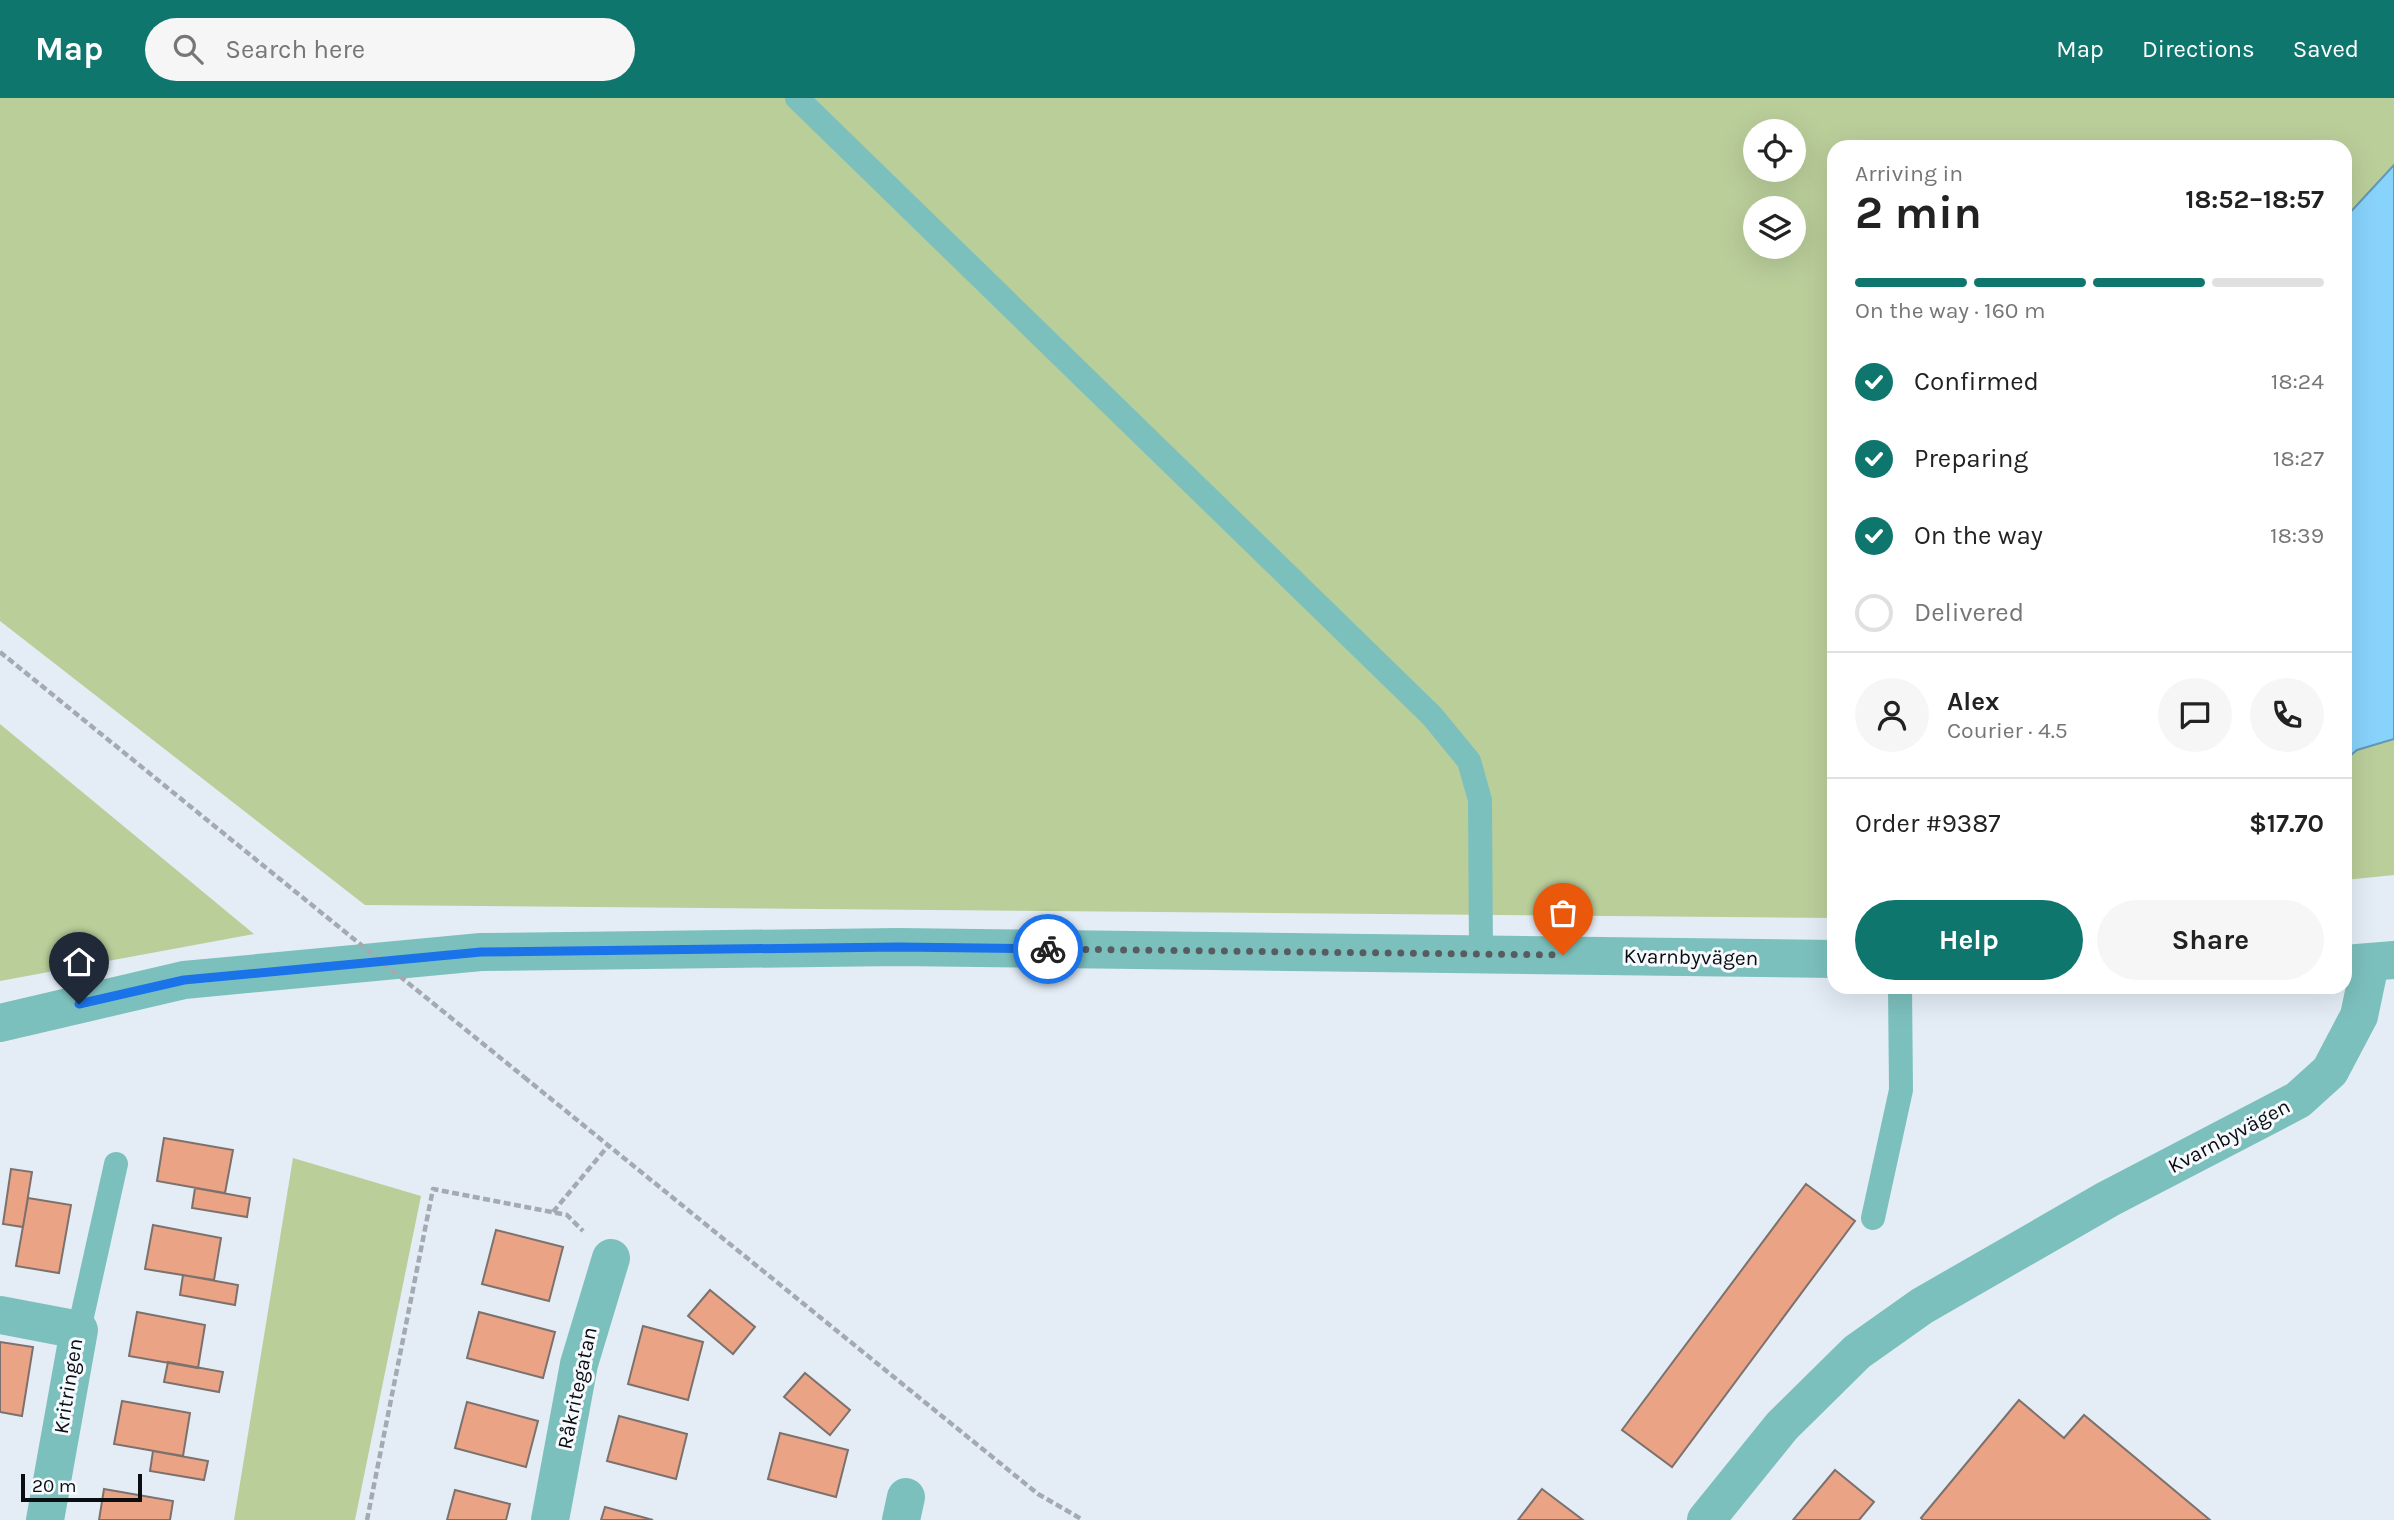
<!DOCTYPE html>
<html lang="en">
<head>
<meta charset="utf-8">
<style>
  body { margin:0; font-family:Karla,sans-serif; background:#f6f6f6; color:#222; height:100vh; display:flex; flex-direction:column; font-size:26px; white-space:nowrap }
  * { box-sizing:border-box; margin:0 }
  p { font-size:23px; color:#767676 }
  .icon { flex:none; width:38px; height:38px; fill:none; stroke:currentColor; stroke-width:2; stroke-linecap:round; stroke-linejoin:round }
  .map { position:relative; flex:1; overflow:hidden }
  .drawer { position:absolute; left:1827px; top:42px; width:525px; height:854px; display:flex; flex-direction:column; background:#fff; border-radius:21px; box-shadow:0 7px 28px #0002 }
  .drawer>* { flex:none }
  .controls { position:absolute; left:1743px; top:21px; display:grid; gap:14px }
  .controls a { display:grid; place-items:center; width:63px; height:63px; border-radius:50%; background:#fff; box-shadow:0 7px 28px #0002; font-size:35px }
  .scale { position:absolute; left:21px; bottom:18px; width:121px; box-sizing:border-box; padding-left:7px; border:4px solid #0b0e10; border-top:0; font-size:19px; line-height:24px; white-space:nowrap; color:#0b0e10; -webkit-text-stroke:5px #f6fafe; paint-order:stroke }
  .pin { position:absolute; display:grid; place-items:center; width:60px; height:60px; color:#fff; margin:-72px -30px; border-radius:50% 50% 50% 0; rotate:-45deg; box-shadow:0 0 7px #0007 }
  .pin .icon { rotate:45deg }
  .courier { position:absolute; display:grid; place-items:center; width:70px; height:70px; margin:-35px; border:5px solid #1a73e8; border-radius:50%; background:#fff; color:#222; box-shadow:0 2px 9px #0007 }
  .summary em { font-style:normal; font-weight:700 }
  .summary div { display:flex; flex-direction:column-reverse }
  .summary { display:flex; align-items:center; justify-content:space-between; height:119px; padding:0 28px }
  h1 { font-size:46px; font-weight:700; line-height:52px }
  .bar { display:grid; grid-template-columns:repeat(4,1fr); gap:10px 7px; align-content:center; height:84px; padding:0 28px }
  .bar i { height:9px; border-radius:5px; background:#e0e0e0 }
  .bar .current { background:#0f766e }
  .bar p { grid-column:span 4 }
  .line { display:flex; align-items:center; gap:18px; padding:0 28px; border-top:2px solid #e0e0e0 }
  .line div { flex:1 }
  .round { display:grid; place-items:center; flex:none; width:74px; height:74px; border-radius:37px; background:#f6f6f6 }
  ol { padding:0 28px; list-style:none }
  li { display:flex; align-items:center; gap:21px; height:77px }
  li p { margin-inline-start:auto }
  li .icon { padding:7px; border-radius:50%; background:#0f766e; color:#fff; stroke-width:4 }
  li:last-child { color:#767676 }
  li i { width:38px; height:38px; border:4px solid #e0e0e0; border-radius:50% }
  .primary-button { display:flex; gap:14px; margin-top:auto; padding:14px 28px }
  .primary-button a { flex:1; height:80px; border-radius:42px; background:#0f766e; color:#fff; font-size:28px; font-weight:700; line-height:80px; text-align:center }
  .primary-button a+a { background:#f6f6f6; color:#222 }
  header { display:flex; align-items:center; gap:42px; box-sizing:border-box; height:98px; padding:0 35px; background:#0f766e; color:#fff }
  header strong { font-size:33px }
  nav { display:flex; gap:38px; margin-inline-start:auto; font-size:24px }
  .search { width:490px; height:63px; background:#f6f6f6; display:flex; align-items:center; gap:18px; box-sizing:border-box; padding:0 24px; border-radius:38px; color:#767676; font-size:26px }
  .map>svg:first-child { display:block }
</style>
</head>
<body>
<header>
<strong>Map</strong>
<div class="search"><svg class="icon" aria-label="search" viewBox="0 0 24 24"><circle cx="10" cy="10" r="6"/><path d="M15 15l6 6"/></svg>Search here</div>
<nav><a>Map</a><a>Directions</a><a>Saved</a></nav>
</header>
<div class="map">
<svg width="2394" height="1422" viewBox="0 0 2394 1422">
  <rect width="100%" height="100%" fill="#e4edf6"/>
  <!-- green -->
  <path fill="#bace9a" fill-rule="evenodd" d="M0 0H2394V777L2345 782V49H1834V820L365 807 0 523ZM1755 33H1794V72H1755ZM1755 110H1794V149H1755Z
    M0 626 254 836 0 883Z
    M293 1060 421 1098 355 1422H234Z"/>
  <!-- water -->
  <path fill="#88d3fc" stroke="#6298b5" stroke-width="2" d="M2394 67V641L2357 652 2345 662V120Z"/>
  <!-- building -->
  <path fill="#eba386" stroke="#7c716d" stroke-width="2" d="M164 1040 233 1052 225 1095 157 1083Z
    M11 1071 32 1074 23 1129 3 1126Z
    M1806 1086 1855 1123 1672 1369 1622 1332Z
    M195 1090 250 1100 247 1119 192 1110Z
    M28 1100 71 1107 59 1175 16 1168Z
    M153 1127 221 1140 214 1182 145 1171Z
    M496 1132 563 1149 549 1203 482 1186Z
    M183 1177 238 1187 235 1207 180 1197Z
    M710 1192 755 1229 733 1256 688 1218Z
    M137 1214 205 1227 198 1270 129 1258Z
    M479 1214 555 1234 543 1280 467 1260Z
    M643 1228 703 1244 688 1302 628 1286Z
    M0 1244 33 1249 22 1318 0 1314Z
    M168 1264 223 1274 219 1294 164 1284Z
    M805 1275 850 1312 830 1337 784 1299Z
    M2019 1302 2064 1340 2084 1317 2210 1422H1923L1921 1420Z
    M122 1303 190 1315 183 1358 114 1346Z
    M467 1304 538 1323 526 1369 455 1350Z
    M619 1318 687 1336 676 1381 607 1363Z
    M780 1335 848 1352 836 1399 768 1381Z
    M153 1353 208 1363 204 1382 150 1373Z
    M1835 1372 1874 1404 1859 1422H1793Z
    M104 1391 173 1403 170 1422H99Z
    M1542 1391 1583 1422H1518Z
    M455 1392 510 1406 506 1422H447Z
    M605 1409 653 1422H601Z"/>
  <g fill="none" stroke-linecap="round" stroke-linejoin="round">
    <!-- path -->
    <path stroke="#a3aab1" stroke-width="4.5" stroke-dasharray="7 3.5" stroke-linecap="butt" d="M0 554 212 726
      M524 979 1038 1396 1083 1422
      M553 1114 608 1048
      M367 1422 433 1091 567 1117 583 1133"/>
    <!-- service -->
    <path stroke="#7cc0bd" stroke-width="24" d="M797 0 1432 618 1469 663 1480 702 1481 855
      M1873 1120 1901 992 1900 889
      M79 1232 116 1066"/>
    <!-- minor -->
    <path stroke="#7cc0bd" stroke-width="38" d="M0 1217 79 1232 45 1422
      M550 1422 579 1266 611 1160
      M901 1422 906 1399
      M1706 1422 1782 1328 1857 1254 1922 1208 2108 1101 2298 1002 2330 973 2359 918 2370 866"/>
    <!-- tertiary -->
    <path stroke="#7cc0bd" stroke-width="38" d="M2345 866 2394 862
      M0 925 184 882 481 854 898 849 1834 861"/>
    <!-- path-bridge -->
    <path stroke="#a3aab1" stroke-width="4.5" stroke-dasharray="7 3.5" stroke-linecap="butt" d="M212 726 524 979"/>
  </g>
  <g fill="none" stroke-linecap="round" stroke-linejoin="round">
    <!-- done -->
    <path stroke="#575c60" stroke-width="7" stroke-dasharray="0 12.6" d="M1048 851 1563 857"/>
    <!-- route -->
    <path stroke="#1a73e8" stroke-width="9" d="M79 906 184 882 481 854 898 849 1048 851"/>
  </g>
  <g text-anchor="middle" stroke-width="6" stroke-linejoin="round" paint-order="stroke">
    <!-- street labels -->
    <g font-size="21" fill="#0b0e10" stroke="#f6fafe">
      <text transform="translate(1691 859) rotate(1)" y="7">Kvarnbyvägen</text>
      <text transform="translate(2229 1038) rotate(-28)" y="7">Kvarnbyvägen</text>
      <text transform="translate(68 1288) rotate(-81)" y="7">Kritringen</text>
      <text transform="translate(577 1290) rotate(-78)" y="7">Råkritegatan</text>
    </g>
  </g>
</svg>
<div class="controls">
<a><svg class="icon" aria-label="locate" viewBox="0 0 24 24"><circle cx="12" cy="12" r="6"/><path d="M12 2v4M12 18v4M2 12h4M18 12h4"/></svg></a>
<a><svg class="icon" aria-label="layers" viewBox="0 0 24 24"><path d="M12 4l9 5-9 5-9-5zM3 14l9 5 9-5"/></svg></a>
</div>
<div class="scale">20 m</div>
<div class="pin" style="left:1563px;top:857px;background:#ea580c"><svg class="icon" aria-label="bag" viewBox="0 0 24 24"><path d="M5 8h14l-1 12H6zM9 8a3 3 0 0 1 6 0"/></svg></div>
<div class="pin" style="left:79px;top:906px;background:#1f2937"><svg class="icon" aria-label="home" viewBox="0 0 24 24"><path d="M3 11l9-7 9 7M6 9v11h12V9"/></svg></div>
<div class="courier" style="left:1048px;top:851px"><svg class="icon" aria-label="bike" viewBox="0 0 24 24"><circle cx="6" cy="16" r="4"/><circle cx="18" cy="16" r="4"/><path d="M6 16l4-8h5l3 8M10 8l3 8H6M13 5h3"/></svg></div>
<section class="drawer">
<div class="summary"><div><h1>2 min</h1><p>Arriving in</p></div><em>18:52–18:57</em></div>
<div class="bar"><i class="current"></i><i class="current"></i><i class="current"></i><i></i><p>On the way · 160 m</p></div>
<ol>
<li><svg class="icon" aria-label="check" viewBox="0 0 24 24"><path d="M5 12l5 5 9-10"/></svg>Confirmed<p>18:24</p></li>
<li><svg class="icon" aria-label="check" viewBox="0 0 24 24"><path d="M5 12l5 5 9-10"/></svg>Preparing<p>18:27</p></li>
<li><svg class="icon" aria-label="check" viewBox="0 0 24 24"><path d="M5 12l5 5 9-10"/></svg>On the way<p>18:39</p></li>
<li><i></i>Delivered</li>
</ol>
<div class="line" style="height:126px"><a class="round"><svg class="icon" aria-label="person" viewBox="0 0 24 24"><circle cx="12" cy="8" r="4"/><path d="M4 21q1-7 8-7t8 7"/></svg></a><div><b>Alex</b><p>Courier · 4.5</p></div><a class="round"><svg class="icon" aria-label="chat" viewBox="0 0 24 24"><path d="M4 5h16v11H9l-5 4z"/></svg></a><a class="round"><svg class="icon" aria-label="phone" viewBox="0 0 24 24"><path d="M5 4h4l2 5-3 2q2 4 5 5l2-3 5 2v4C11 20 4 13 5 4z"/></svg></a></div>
<div class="line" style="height:91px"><div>Order #9387</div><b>$17.70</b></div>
<div class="primary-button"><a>Help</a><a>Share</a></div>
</section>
</div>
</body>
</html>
